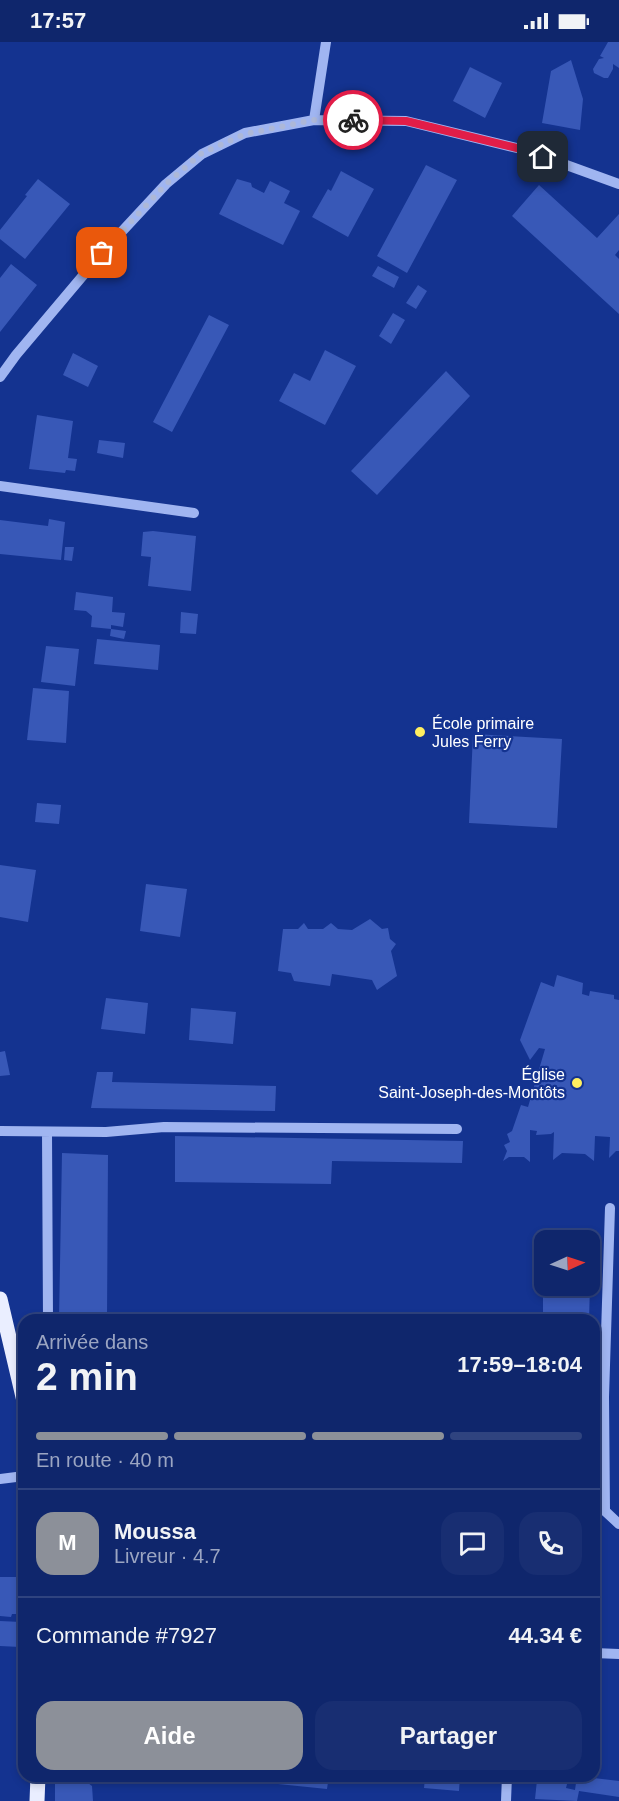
<!DOCTYPE html>
<html lang="fr">
<head>
<meta charset="utf-8">
<style>
  body { margin:0; font-family:Helvetica,sans-serif; background:#182e72; color:#f1f3f6; height:100vh; display:flex; flex-direction:column; font-size:22px; white-space:nowrap }
  * { box-sizing:border-box; margin:0 }
  p { font-size:20px; color:#9ba5c2 }
  .icon { flex:none; width:33px; height:33px; fill:none; stroke:currentColor; stroke-width:2; stroke-linecap:round; stroke-linejoin:round }
  .map { position:relative; flex:1; overflow:hidden }
  .drawer { position:absolute; left:18px; top:1272px; width:582px; height:468px; display:flex; flex-direction:column; background:#0f266c; border-radius:18px; box-shadow:0 3px 9px #0003,0 0 0 2px #2f437f }
  .drawer>* { flex:none }
  .needle { width:39px; rotate:87deg }
  .controls { position:absolute; left:534px; top:1188px; display:grid; gap:12px }
  .controls a { display:grid; place-items:center; width:66px; height:66px; border-radius:12px; background:#0f266c; box-shadow:0 3px 9px #0003,0 0 0 2px #2f437f; font-size:30px }
  .pin { position:absolute; display:grid; place-items:center; width:51px; height:51px; color:#fff; margin:-26px; border-radius:12px; box-shadow:0 3px 9px #0006 }
  .courier { position:absolute; display:grid; place-items:center; width:60px; height:60px; margin:-30px; border:4px solid #e11d48; border-radius:50%; background:#fff; color:#222; box-shadow:0 2px 8px #0007 }
  .summary em { font-style:normal; font-weight:800 }
  .summary div { display:flex; flex-direction:column-reverse }
  .summary { display:flex; align-items:center; justify-content:space-between; height:102px; padding:0 18px }
  h1 { font-size:39px; font-weight:800; line-height:45px }
  .bar { display:grid; grid-template-columns:repeat(4,1fr); gap:9px 6px; align-content:center; height:72px; padding:0 18px }
  .bar i { height:8px; border-radius:4px; background:#2f437f }
  .bar .on { background:#8c9099 }
  .bar p { grid-column:span 4 }
  .line { display:flex; align-items:center; gap:15px; padding:0 18px; border-top:2px solid #2f437f }
  .line div { flex:1 }
  .round { display:grid; place-items:center; flex:none; width:63px; height:63px; border-radius:18px; background:#182e72 }
  .cta { display:flex; gap:12px; margin-top:auto; padding:12px 18px }
  .cta a { flex:1; height:69px; border-radius:18px; background:#8c9099; color:#fff; font-size:24px; font-weight:800; line-height:69px; text-align:center }
  .cta a+a { background:#182e72; color:#f1f3f6 }
  .status { display:flex; justify-content:space-between; align-items:center; height:42px; padding:0 30px; background:#0f266c; direction:ltr }
  .status svg { height:16px; fill:currentColor }
  .map>svg:first-child { display:block }
</style>
</head>
<body>
<div class="status"><b>17:57</b><svg viewBox="0 0 49 12"><path d="M0 12V9h3v3zM5 12V6h3v6zM10 12V3h3v9zM15 12V0h3v12zM26 1h20v11H26zM47 4h2v5h-2z"/></svg></div>
<div class="map">
<svg width="619" height="1759" viewBox="0 0 619 1759">
  <rect width="100%" height="100%" fill="#143390"/>
  <!-- building -->
  <path fill="#3858b7" d="M608 0H619V26L613 22V27L608 36H604L594 31 593 27 599 17 604 16 600 14Z
    M571 18 583 57 580 88 542 81 551 29Z
    M470 25 502 41 485 76 453 59Z
    M426 123 457 138 407 231 377 214Z
    M341 129 374 147 348 195 312 175 328 147 331 149Z
    M38 137 70 162 25 217 0 197V188L27 154 25 153Z
    M237 137 251 141 252 145 264 151 270 139 290 149 284 161 300 169 283 203 219 172Z
    M539 143 597 196 619 172V208L615 213 619 217V272L512 174Z
    M11 222 37 243 0 290V236Z
    M378 224 399 235 394 246 372 234Z
    M418 243 427 249 416 267 406 261Z
    M393 271 405 278 391 302 379 294Z
    M209 273 229 283 172 390 153 380Z
    M325 308 356 324 325 383 279 359 294 331 310 339Z
    M73 311 98 324 88 345 63 333Z
    M446 329 470 354 377 453 351 429Z
    M37 373 73 379 68 416 77 417 75 429 66 428 65 431 29 427Z
    M99 398 125 401 123 416 97 411Z
    M49 477 65 480 61 518 0 512V478L48 484Z
    M153 489 196 494 191 549 148 544 151 515 141 514 143 490Z
    M65 505H74L72 519 64 518Z
    M76 550 113 555 112 570 125 571 123 585 111 583V587L91 585 92 574 86 569 74 568Z
    M181 570 198 572 196 592 180 591Z
    M111 587 126 589 124 597 110 594Z
    M97 597 160 603 158 628 94 622Z
    M46 604 79 607 75 644 41 640Z
    M33 646 69 649 66 701 27 698Z
    M473 692 562 697 557 786 469 781Z
    M37 761 61 763 59 782 35 780Z
    M0 823 36 828 28 880 0 875Z
    M146 842 187 847 180 895 140 889Z
    M370 877 382 887 388 886 390 897 396 902 391 909 397 934 377 948 372 938 332 932 330 944 294 939 291 931 278 929 283 887H298L304 881 308 887H323L331 881 338 887 352 888Z
    M557 933 583 941 582 952 589 954 590 949 614 953V957L619 958V1109H616L609 1116 610 1095 595 1094 594 1119 585 1112 562 1111 553 1118 554 1090 551 1092 536 1093 537 1089 530 1088V1120L524 1115H509L503 1119 507 1109 504 1103 510 1100 507 1092 512 1089 521 1063 528 1065 545 1007 539 1006 530 1018 520 998 541 940 554 945Z
    M106 956 148 961 145 992 101 987Z
    M191 966 236 970 233 1002 189 998Z
    M5 1009 10 1033 0 1034V1010Z
    M97 1030H113L112 1040 276 1044 275 1069 91 1066Z
    M175 1094 463 1099 462 1121 332 1119 331 1142 175 1140Z
    M62 1111 108 1113 107 1278H59Z
    M544 1188H591V1198H544Z
    M543 1244H590L589 1278H543Z
    M0 1535H22L21 1572H12L11 1575 0 1574Z
    M594 1546H597L596 1592H594Z
    M0 1579 21 1580 20 1605 0 1604Z
    M594 1661 601 1662 595 1702H594Z
    M279 1734H329L327 1747 278 1742Z
    M420 1734H460L459 1749 424 1746 425 1736H420Z
    M577 1734 619 1739V1755L579 1749 577 1759 535 1757 537 1738 567 1742 566 1746 575 1748Z
    M55 1741H88L92 1744 93 1759H55Z"/>
  <g fill="none" stroke-linecap="round" stroke-linejoin="round">
    <!-- minor -->
    <path stroke="#a0b5f1" stroke-width="10" d="M314 78 326 0
      M0 335 16 313 102 211 166 142 202 112 245 91 314 78 406 79 525 108 619 142
      M0 444 194 471
      M0 1089 106 1090 164 1085 457 1087
      M47 1090 48 1278
      M610 1166 604 1355 605 1469 619 1482
      M0 1437 24 1434
      M594 1611 619 1612
      M506 1759 507 1734"/>
    <!-- major -->
    <path stroke="#eaeeff" stroke-width="15" d="M0 1257 24 1359
      M37 1759 38 1734"/>
  </g>
  <g fill="none" stroke-linecap="round" stroke-linejoin="round">
    <!-- done -->
    <path stroke="#adb8d8" stroke-width="6" stroke-dasharray="0 10.8" d="M102 211 166 142 202 111 245 92 314 78H353"/>
    <!-- route -->
    <path stroke="#e11d48" stroke-width="8" d="M353 78 406 79 525 108 543 115"/>
  </g>
  <!-- markers -->
  <g fill="#ffef60" stroke="#143390" stroke-width="2">
    <circle cx="420" cy="690" r="6"/>
    <circle cx="577" cy="1041" r="6"/>
  </g>
  <g text-anchor="middle" stroke-width="4.5" stroke-linejoin="round" paint-order="stroke">
    <!-- poi labels -->
    <g font-size="16" fill="#fff" stroke="#143390" text-anchor="start">
      <text x="432" y="687">École primaire<tspan x="432" dy="18">Jules Ferry</tspan></text>
      <text x="565" y="1038" text-anchor="end">Église<tspan x="565" dy="18">Saint-Joseph-des-Montôts</tspan></text>
    </g>
  </g>
</svg>
<div class="controls">
<a><svg class="needle" viewBox="-14 -14 28 28"><path d="M0-13l5 13h-10z" fill="#e53935"/><path d="M0 13l5-13h-10z" fill="#9ba5c2"/></svg></a>
</div>
<div class="pin" style="left:102px;top:211px;background:#ea580c"><svg class="icon" aria-label="bag" viewBox="0 0 24 24"><path d="M5 8h14l-1 12H6zM9 8a3 3 0 0 1 6 0"/></svg></div>
<div class="pin" style="left:543px;top:115px;background:#1f2937"><svg class="icon" aria-label="home" viewBox="0 0 24 24"><path d="M3 11l9-7 9 7M6 9v11h12V9"/></svg></div>
<div class="courier" style="left:353px;top:78px"><svg class="icon" aria-label="bike" viewBox="0 0 24 24"><circle cx="6" cy="16" r="4"/><circle cx="18" cy="16" r="4"/><path d="M6 16l4-8h5l3 8M10 8l3 8H6M13 5h3"/></svg></div>
<section class="drawer">
<div class="summary"><div><h1>2 min</h1><p>Arrivée dans</p></div><em>17:59–18:04</em></div>
<div class="bar"><i class="on"></i><i class="on"></i><i class="on"></i><i></i><p>En route · 40 m</p></div>
<div class="line" style="height:108px"><b class="round" style="background:#8c9099;color:#fff">M</b><div><b>Moussa</b><p>Livreur · 4.7</p></div><a class="round"><svg class="icon" aria-label="chat" viewBox="0 0 24 24"><path d="M4 5h16v11H9l-5 4z"/></svg></a><a class="round"><svg class="icon" aria-label="phone" viewBox="0 0 24 24"><path d="M5 4h4l2 5-3 2q2 4 5 5l2-3 5 2v4C11 20 4 13 5 4z"/></svg></a></div>
<div class="line" style="height:78px"><div>Commande #7927</div><b>44.34 €</b></div>
<div class="cta"><a>Aide</a><a>Partager</a></div>
</section>
</div>
</body>
</html>
